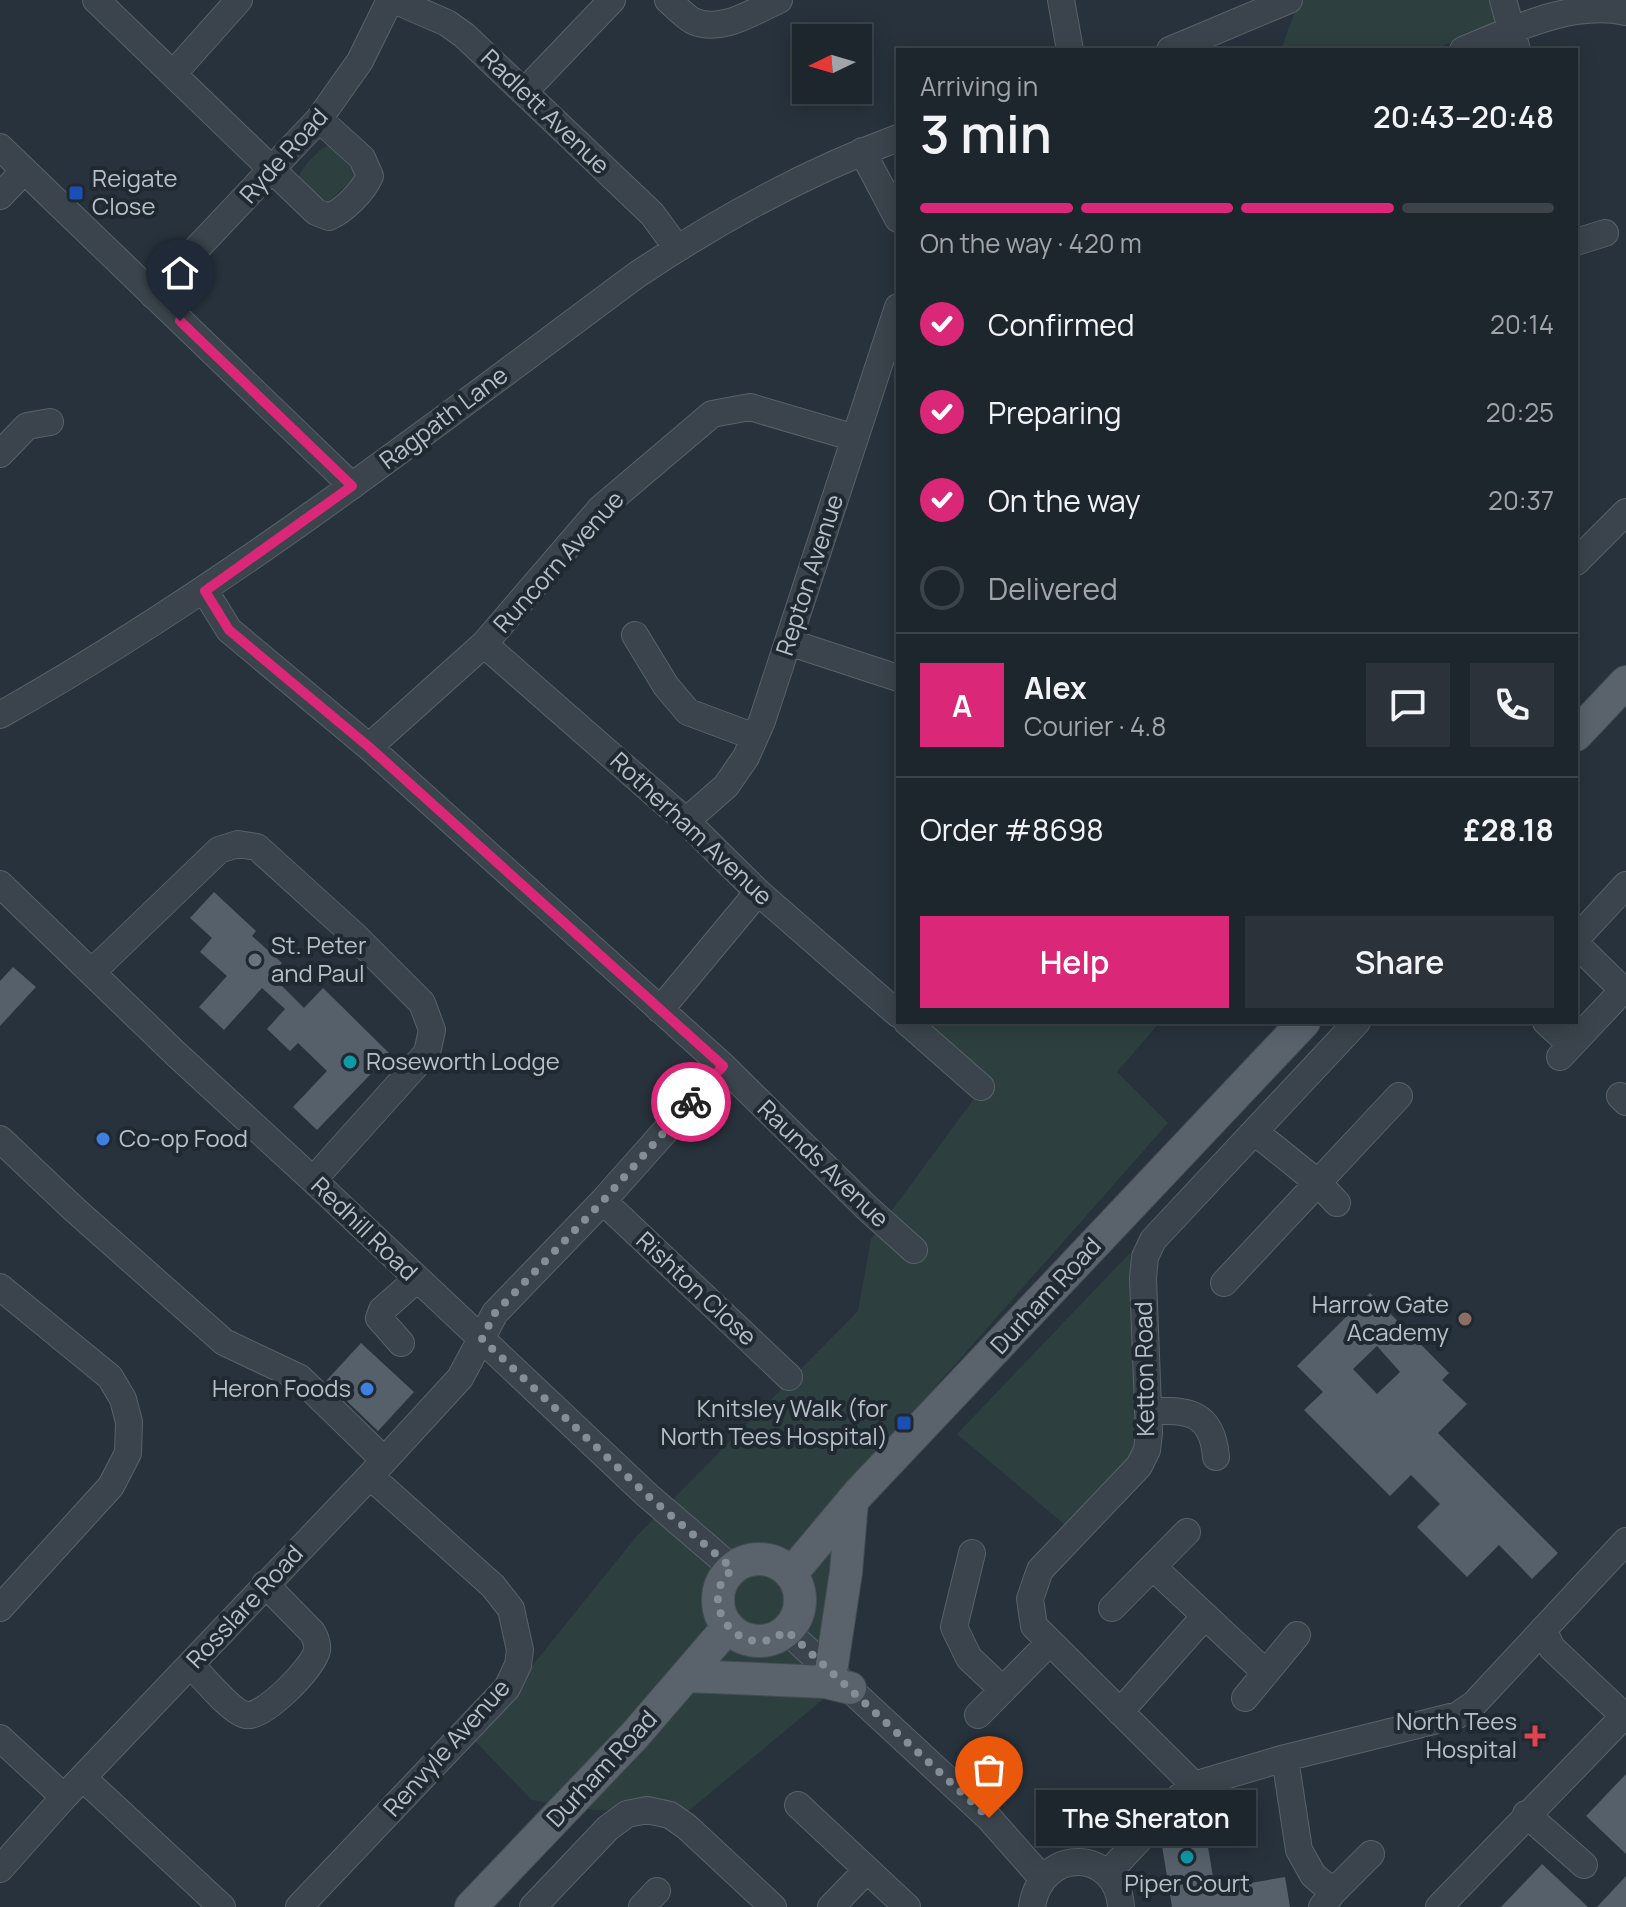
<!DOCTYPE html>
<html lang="en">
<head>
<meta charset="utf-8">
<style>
  body { margin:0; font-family:Manrope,sans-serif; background:#2b3239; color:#f1f3f6; height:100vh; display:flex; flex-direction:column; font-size:30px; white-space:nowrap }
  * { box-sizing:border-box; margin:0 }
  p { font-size:26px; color:#a1a5aa }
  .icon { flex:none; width:44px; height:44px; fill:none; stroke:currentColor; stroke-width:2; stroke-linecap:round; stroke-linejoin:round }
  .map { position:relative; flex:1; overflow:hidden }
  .sheet { position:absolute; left:896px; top:48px; width:682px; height:976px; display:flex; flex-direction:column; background:#1e262d; border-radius:0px; box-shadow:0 4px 20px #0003,0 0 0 2px #3c4349 }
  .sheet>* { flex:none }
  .needle { width:52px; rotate:265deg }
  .fabs { position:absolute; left:792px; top:24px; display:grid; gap:16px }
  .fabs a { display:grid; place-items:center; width:80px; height:80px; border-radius:0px; background:#1e262d; box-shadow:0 4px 20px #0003,0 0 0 2px #3c4349; font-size:40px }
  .pin { position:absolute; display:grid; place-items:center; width:68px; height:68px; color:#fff; margin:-82px -34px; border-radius:50% 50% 50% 0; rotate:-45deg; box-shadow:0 0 8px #0007 }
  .pin .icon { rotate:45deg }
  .courier { position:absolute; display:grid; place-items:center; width:80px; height:80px; margin:-40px; border:6px solid #db2777; border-radius:50%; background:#fff; color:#222; box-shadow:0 2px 10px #0007 }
  .bubble { position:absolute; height:56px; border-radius:0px; background:#1e262d; box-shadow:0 4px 20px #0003,0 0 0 2px #3c4349; font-size:26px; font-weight:600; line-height:56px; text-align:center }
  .headline em { font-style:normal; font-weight:600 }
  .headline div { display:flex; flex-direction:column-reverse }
  .headline { display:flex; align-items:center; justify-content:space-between; height:136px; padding:0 24px }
  h1 { font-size:52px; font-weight:600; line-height:60px }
  .bar { display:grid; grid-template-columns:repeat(4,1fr); gap:12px 8px; align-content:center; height:96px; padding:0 24px }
  .bar i { height:10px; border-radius:6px; background:#3c4349 }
  .bar .current { background:#db2777 }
  .bar p { grid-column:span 4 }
  .line { display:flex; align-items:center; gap:20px; padding:0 24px; border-top:2px solid #3c4349 }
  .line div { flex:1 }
  .round { display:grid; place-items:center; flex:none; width:84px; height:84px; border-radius:0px; background:#2b3239 }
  ol { padding:0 24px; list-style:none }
  li { display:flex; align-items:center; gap:24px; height:88px }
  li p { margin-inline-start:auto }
  li .icon { padding:8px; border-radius:50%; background:#db2777; color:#fff; stroke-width:4 }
  li:last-child { color:#a1a5aa }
  li i { width:44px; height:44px; border:4px solid #3c4349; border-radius:50% }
  .primary-button { display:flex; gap:16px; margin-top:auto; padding:16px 24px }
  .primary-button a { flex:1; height:92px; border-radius:0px; background:#db2777; color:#fff; font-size:32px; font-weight:600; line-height:92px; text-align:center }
  .primary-button a+a { background:#2b3239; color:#f1f3f6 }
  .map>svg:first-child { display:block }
</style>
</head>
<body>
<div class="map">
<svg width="1626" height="1907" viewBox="0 0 1626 1907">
  <rect width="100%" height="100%" fill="#28323c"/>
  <!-- green -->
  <path fill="#2d403f" d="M1299 0H1518L1520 12 1433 50H1281Z
    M334 143 362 170 322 208 296 184C301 167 317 149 334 143Z
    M922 1022H1160L1117 1072 1168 1123 869 1462 843 1683 686 1813 595 1810 532 1800 473 1739 636 1537 858 1311 871 1239 990 1077Z
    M1130 1253 1143 1442 1071 1530 957 1434Z"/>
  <!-- building -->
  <path fill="#55606b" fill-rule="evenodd" d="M214 892 256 931 252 936 282 963 277 969 287 978 281 985 304 1008 323 988 390 1054 317 1130 293 1107 327 1071 298 1043 290 1051 267 1029 285 1009 262 988 224 1030 199 1007 227 976 200 952 212 938 190 918Z
    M13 967 36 987 0 1026V981Z
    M1370 1293 1449 1373 1442 1380 1467 1404 1438 1433 1558 1553 1532 1579 1499 1545 1467 1577 1417 1527 1440 1504 1411 1475 1390 1496 1304 1410 1323 1392 1297 1366ZM1377 1346 1400 1372 1377 1394 1353 1369Z
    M361 1343 414 1392 378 1431 326 1381Z
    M1626 1774V1854L1586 1816Z
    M1205 1829 1215 1889 1285 1877 1290 1907H1172L1161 1840 1165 1835Z
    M1542 1864 1588 1907H1501Z
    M1626 1876V1907H1597Z"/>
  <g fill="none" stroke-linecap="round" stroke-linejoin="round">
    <!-- minor casing -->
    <g stroke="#59626a" stroke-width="28">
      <path id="minor" d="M96 0 316 212 329 217C345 210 363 191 370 176L362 158 319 119
        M394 0 447 23 464 35 652 214 677 248
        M668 0C676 7 684 16 693 21 721 34 754 11 779 0
        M1061 0 1070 50
        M1503 0 1517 50
        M1170 50 1289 0
        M1463 50C1512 30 1572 0 1626 12
        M173 74 239 0
        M525 91 612 0
        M0 147 352 486
        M862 151 898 219
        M0 196 24 171
        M1576 242 1605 233
        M153 295 319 119 360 61 390 0
        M0 454 27 426 50 422
        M1576 562 1626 512
        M205 591 229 630 369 747 723 1066 867 1208 914 1250
        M635 635 666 686 688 712 755 737
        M788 642 898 678
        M484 644 686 821 758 892 898 1014
        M0 715C226 588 430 428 638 274 719 220 806 172 898 138
        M369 747 484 644 600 509 712 414 750 407 855 438
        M686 821 726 786 746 757 762 721 898 307
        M0 884 176 1054 313 1180 647 1495 732 1568
        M1576 939 1626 885
        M1576 944 1626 993
        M92 972 219 850 238 844 257 847 353 934 422 1003 432 1030 427 1053 313 1180
        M660 1010 758 892
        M907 1022 981 1087
        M1546 1022 1570 1044
        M1560 1057 1623 990
        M1620 1096 1626 1102
        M1255 1132 1317 1182 1337 1203
        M0 1139 75 1210 224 1342 300 1378 384 1460
        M603 1201 789 1377
        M1224 1283 1399 1096
        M0 1287 110 1377 123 1399 129 1422 128 1453 111 1486 0 1608
        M401 1343 379 1318 382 1310 416 1280
        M1148 1411C1188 1410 1212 1411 1216 1457
        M972 1553 954 1627 969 1658 1003 1690
        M1153 1567 1266 1673
        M1112 1608 1187 1532
        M787 1631 989 1818 1042 1878
        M191 1665C203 1677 231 1712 246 1715 263 1719 315 1666 317 1650 318 1643 315 1637 312 1632L265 1584
        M1245 1698 1297 1635
        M1120 1712 1204 1617
        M978 1715 1049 1643
        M0 1738 64 1797
        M1285 1758 1299 1850 1313 1875 1333 1892
        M83 1778 222 1907
        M1194 1785 1034 1626 1030 1599 1040 1570 1139 1466 1147 1450 1149 1433 1143 1278 1145 1257 1153 1240 1357 1022
        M798 1805 907 1907
        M1526 1814 1584 1865
        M0 1869 64 1797 370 1476 460 1378 495 1313 603 1201 723 1066
        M1107 1874 1176 1800 1194 1785 1285 1758 1458 1715 1474 1704 1626 1541
        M299 1907 507 1688 518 1665 520 1650 511 1609 493 1586 370 1476
        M533 1907 608 1828 627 1814 647 1810 670 1815 687 1827 773 1907
        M642 1907 657 1891
        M831 1907 867 1870
        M1032 1907C1041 1846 1117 1848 1121 1907
        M1322 1907 1333 1892 1371 1854
        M1439 1907 1624 1716 1552 1648 1543 1630"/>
    </g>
    <!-- major casing -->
    <g stroke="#444d55" stroke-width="34">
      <path id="major" d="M1576 735 1626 682
        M718 1600a41 41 0 1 1 82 0a41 41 0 1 1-82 0Z
        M791 1574 859 1493 1304 1022
        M831 1671 846 1572 852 1501
        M687 1676 825 1682 850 1688
        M471 1907 635 1735 728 1627"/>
    </g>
    <!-- minor -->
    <use href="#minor" stroke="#3b444c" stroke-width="26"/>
    <!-- major -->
    <use href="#major" stroke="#5a636c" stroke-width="32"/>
  </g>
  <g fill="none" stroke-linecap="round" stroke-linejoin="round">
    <!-- done -->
    <path stroke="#858e96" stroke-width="8" stroke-dasharray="0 14.4" d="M691 1102 603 1201 495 1313 482 1339 647 1495 732 1568C729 1573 724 1579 721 1584 709 1612 734 1644 763 1641 772 1640 779 1635 787 1631L989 1818"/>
    <!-- route -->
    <path stroke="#db2777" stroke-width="10" d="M180 321 352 486 205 591 229 630 369 747 723 1066 691 1102"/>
  </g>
  <!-- markers -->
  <g fill="#1a4fb4" stroke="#202931" stroke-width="3">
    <rect x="68" y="185" width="16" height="16" rx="4"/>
    <rect x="896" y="1415" width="16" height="16" rx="4"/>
  </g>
  <circle fill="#6b7280" stroke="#202931" stroke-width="3" cx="255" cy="960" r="8"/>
  <g fill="#0f9aa8" stroke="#202931" stroke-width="3">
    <circle cx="350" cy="1062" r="8"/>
    <circle cx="1187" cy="1857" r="8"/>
  </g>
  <g fill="#3f7fe0" stroke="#202931" stroke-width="3">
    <circle cx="103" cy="1139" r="8"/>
    <circle cx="367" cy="1389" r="8"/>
  </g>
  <circle fill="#8d6e63" stroke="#202931" stroke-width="3" cx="1465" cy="1319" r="8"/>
  <path fill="#e0444e" stroke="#202931" stroke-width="3" d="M1531 1724h8v8h8v8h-8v8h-8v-8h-8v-8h8z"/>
  <g text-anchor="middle" stroke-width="8" stroke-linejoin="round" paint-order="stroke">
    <!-- street labels -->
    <g font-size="24" fill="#b7bfc7" stroke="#202931">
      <text transform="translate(545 112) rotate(44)" y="8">Radlett Avenue</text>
      <text transform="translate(284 156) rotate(-48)" y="8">Ryde Road</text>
      <text transform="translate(444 418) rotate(-37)" y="8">Ragpath Lane</text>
      <text transform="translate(559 562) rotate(-48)" y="8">Runcorn Avenue</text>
      <text transform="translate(810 575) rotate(-72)" y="8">Repton Avenue</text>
      <text transform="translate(691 829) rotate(43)" y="8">Rotherham Avenue</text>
      <text transform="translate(823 1164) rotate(44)" y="8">Raunds Avenue</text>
      <text transform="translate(364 1229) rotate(44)" y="8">Redhill Road</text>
      <text transform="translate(696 1289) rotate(43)" y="8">Rishton Close</text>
      <text transform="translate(1046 1296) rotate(-47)" y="8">Durham Road</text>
      <text transform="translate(1145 1369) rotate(-91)" y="8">Ketton Road</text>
      <text transform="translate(245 1607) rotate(-47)" y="8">Rosslare Road</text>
      <text transform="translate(447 1748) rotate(-48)" y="8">Renvyle Avenue</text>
      <text transform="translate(602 1769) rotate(-47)" y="8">Durham Road</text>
    </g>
    <!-- poi labels -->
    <g font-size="24" fill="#b7bfc7" stroke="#202931" text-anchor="start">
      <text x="92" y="187">Reigate<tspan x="92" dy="28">Close</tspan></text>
      <text x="271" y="954">St. Peter<tspan x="271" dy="28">and Paul</tspan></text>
      <text x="366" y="1070">Roseworth Lodge</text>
      <text x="119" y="1147">Co-op Food</text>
      <text x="1449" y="1313" text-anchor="end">Harrow Gate<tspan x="1449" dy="28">Academy</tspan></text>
      <text x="351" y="1397" text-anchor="end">Heron Foods</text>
      <text x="888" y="1417" text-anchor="end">Knitsley Walk (for<tspan x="888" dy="28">North Tees Hospital)</tspan></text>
      <text x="1517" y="1730" text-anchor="end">North Tees<tspan x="1517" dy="28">Hospital</tspan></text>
      <text x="1187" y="1892" text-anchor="middle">Piper Court</text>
    </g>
  </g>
</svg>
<div class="fabs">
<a><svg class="needle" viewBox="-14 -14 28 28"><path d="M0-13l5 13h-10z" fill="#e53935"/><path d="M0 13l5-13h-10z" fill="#a1a5aa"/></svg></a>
</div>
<div class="pin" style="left:989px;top:1818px;background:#ea580c"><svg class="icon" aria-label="bag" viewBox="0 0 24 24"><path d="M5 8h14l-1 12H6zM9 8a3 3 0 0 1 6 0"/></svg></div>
<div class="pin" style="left:180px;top:321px;background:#1f2937"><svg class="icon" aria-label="home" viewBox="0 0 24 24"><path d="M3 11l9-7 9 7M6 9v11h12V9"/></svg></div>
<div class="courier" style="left:691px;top:1102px"><svg class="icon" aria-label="bike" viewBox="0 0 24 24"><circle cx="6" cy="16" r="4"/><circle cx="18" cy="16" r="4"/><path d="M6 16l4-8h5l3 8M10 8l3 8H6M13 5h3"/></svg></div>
<div class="bubble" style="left:1036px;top:1790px;width:220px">The Sheraton</div>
<section class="sheet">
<div class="headline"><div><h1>3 min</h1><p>Arriving in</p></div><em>20:43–20:48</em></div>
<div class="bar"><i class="current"></i><i class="current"></i><i class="current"></i><i></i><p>On the way · 420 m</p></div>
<ol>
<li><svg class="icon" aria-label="check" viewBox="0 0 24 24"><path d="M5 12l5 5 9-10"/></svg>Confirmed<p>20:14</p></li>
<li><svg class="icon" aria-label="check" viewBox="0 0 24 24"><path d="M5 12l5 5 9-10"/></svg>Preparing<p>20:25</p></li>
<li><svg class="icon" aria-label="check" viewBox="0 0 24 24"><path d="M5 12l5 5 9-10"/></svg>On the way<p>20:37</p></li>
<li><i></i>Delivered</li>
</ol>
<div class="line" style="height:144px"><b class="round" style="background:#db2777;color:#fff">A</b><div><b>Alex</b><p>Courier · 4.8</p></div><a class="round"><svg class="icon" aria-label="chat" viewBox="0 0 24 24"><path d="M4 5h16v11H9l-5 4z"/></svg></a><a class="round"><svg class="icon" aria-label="phone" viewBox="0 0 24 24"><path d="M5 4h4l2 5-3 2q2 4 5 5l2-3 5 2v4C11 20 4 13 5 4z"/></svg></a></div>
<div class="line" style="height:104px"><div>Order #8698</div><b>£28.18</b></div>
<div class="primary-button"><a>Help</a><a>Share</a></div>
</section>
</div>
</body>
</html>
